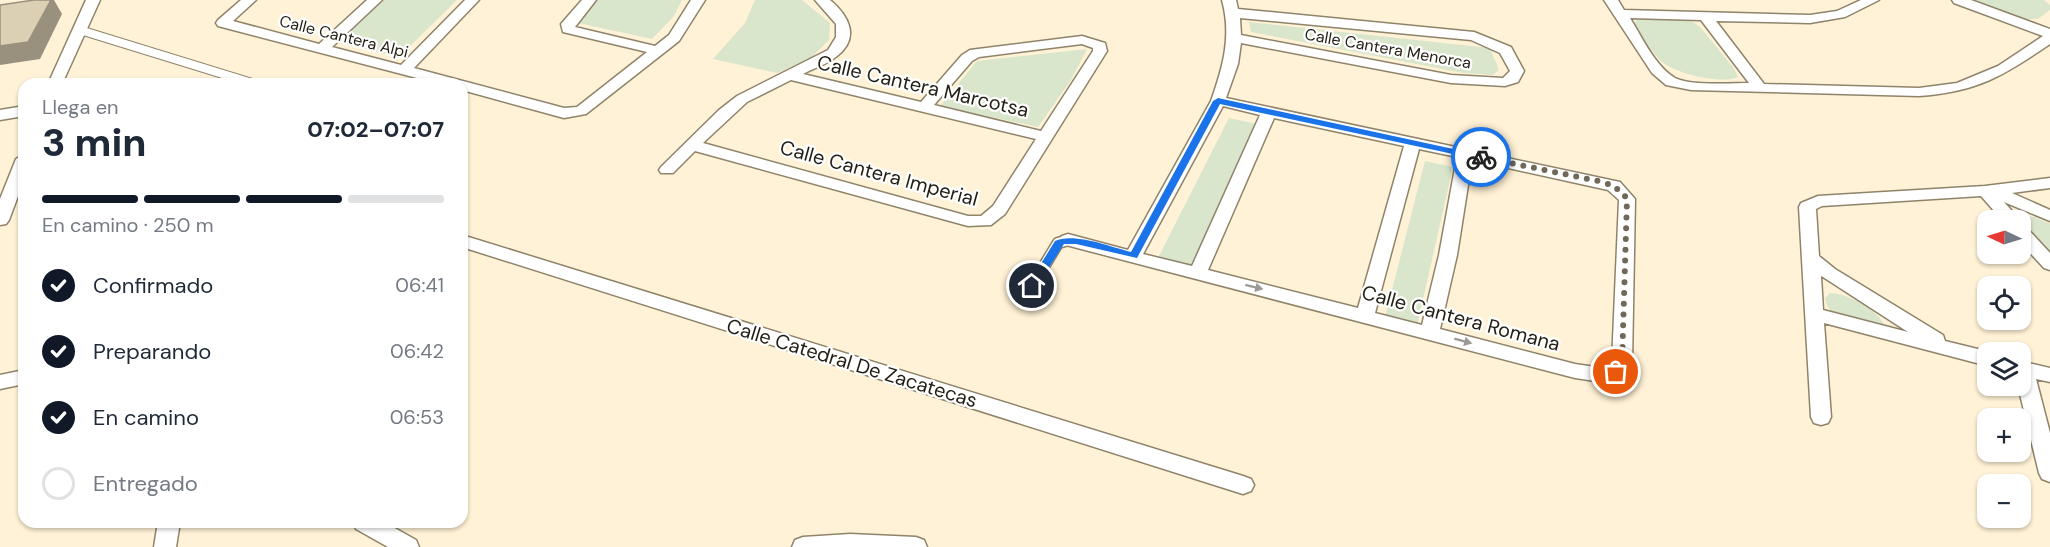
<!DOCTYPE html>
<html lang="es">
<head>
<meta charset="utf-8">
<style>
  body { margin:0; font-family:"DM Sans",sans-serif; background:#f2f2f3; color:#1f2937; height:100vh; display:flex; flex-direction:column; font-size:22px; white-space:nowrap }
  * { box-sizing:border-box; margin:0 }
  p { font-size:20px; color:#747a83 }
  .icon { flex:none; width:33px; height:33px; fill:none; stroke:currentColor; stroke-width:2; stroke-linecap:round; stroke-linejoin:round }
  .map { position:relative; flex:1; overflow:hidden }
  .drawer { position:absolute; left:18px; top:78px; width:450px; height:450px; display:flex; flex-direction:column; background:#fff; border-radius:18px; box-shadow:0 2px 4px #0004 }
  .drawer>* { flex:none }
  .needle { width:39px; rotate:274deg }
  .buttons { position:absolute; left:1977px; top:210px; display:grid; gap:12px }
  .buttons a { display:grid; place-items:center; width:54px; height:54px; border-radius:12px; background:#fff; box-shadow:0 2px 4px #0004; font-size:30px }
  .pin { position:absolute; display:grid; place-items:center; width:51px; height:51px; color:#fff; margin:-26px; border:3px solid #fff; border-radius:50%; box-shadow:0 2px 6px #0007 }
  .courier { position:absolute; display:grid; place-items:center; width:60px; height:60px; margin:-30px; border:4px solid #1a73e8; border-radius:50%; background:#fff; color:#222; box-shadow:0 2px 8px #0007 }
  .overview em { font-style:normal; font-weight:800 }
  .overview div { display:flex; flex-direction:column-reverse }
  .overview { display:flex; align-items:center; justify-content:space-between; height:102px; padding:0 24px }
  h1 { font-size:39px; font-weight:800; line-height:45px }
  .bar { display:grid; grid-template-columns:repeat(4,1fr); gap:9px 6px; align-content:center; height:72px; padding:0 24px }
  .bar i { height:8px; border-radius:4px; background:#e0e1e3 }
  .bar .on { background:#111827 }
  .bar p { grid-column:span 4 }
  ol { padding:0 24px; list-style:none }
  li { display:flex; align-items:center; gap:18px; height:66px }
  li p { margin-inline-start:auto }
  li .icon { padding:6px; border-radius:50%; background:#111827; color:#fff; stroke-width:4 }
  li:last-child { color:#747a83 }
  li i { width:33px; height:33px; border:3px solid #e0e1e3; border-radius:50% }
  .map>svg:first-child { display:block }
</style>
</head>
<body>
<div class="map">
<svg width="2050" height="547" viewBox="0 0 2050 547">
  <rect width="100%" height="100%" fill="#fff2d6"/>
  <!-- green -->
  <path fill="#d9e6cb" d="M384 0H457L399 57 336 42Z
    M597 0H682L674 16 652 39 578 23Z
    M755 0H802L830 23 829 40 812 57 777 73 713 59 745 23Z
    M1972 0H2044L2050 5V10L2038 19H2023Z
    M1647 19 1683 20 1693 22 1700 27 1733 67 1738 77C1720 85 1670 73 1658 58 1649 48 1642 34 1634 23L1637 20Z
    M1249 22 1490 48 1499 70 1493 75 1463 73 1251 32Z
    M1087 49 1071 80 1038 127 940 106 977 61Z
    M1229 118 1257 124 1190 267 1158 258Z
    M1425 161 1453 167 1417 326 1385 317Z
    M2024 216 2035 217 2050 224V252L2021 224 2017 217Z
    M1830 293C1849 294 1879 310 1886 328L1833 313 1827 306 1825 298Z"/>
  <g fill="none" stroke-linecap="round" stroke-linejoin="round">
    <!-- service-far1 casing -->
    <g stroke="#8f836a" stroke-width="10">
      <path id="service-far1" d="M80 30 255 84"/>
    </g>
    <!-- service casing -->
    <g stroke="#8f836a" stroke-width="13">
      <path id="service" d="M1032 286 1058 243 1068 240"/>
    </g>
    <!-- minor casing -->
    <g stroke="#8f836a" stroke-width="3">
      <path id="minor" d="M86 0H100L62 84H48Z
        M241 0H256L233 21 319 44 367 0H382L332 47 401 65 465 0H479L414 68 564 108 577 107 647 52 563 32 561 24 582 0H596L575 27 655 46 669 35 691 0H705L679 41 586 114 564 118 462 90V84H440L218 26 216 23 218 20Z
        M815 0H830C848 15 861 37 837 56 828 64 814 68 803 74L921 102 962 55 970 50 1082 36 1105 43 1107 51 1005 214 991 225 968 226 695 151 673 173H661L659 170 661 167 719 110 737 96 828 50 836 37V24ZM1082 44 1093 48V51L1041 131 934 105 972 61 979 57ZM791 80 1036 139 993 206 981 216H968L703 143 747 102Z
        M1222 0H1236L1238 9 1474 32 1511 47 1524 71 1518 82 1505 86 1451 83 1241 43 1238 64 1226 98 1620 182 1635 199 1632 363 1623 377 1602 382 1575 378 1062 244 1059 240 1062 236 1068 234 1128 250 1211 101C1223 67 1232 36 1222 0ZM1240 18 1471 40 1500 53 1510 71 1503 78 1451 75 1241 35ZM1223 106 1260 115 1192 266 1143 254ZM1274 118 1404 146 1358 308 1208 270ZM1419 149 1457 157 1439 255 1422 325 1375 313ZM1472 160 1608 190 1619 200 1612 362 1610 366 1602 368 1575 364 1440 329 1457 255Z
        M1604 0H1618L1624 10 1810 15 1837 11 1861 0H1879L1845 17 1810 23 1716 21 1764 84 1919 88 1957 83 1998 66 2043 36 1954 3 1952 0H1971L2050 29V44C2003 76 1977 92 1919 96L1691 90 1666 85 1652 73ZM1630 18 1701 20 1749 83C1731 83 1690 86 1675 78 1655 66 1642 37 1630 18Z
        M24 106V116L0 120V110Z
        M24 154V180L9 220 6 224 0 225V199L16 159Z
        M2050 178V188L2012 193 2050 210V221L2004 202 2020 220H2002L1981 196 1822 206 1816 209 1819 256 1835 269 1943 335 1945 341 1990 352H1988V366L1824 323 1831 417 1828 423 1821 425 1814 423 1811 417 1799 207 1801 203 1818 196 1985 186ZM1821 276 1823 277 1908 332 1823 310Z
        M2020 226 2026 227 2050 253V270L2044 268 2020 242Z
        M462 235 1243 476 1251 479 1254 485 1251 491 1243 494 462 247Z
        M2020 361 2050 368V382L2036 379 2050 433V482L2042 479 2039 473 2018 386H2020Z
        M24 370V384L0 389V375Z
        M158 522H180L176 547H154Z
        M353 522H384L416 540 419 547H388L356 529Z
        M850 534 916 537 924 540 927 547H792L795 540 803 537Z"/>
    </g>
    <!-- service-far1 -->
    <use href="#service-far1" stroke="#fff" stroke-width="8"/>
    <!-- service -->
    <use href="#service" stroke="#fff" stroke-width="10"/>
    <!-- minor -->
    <use href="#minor" fill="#fff" fill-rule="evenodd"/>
  </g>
  <!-- shaded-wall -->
  <path fill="#99917e" d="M51 0H54L62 14 40 59 0 65V46Z"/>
  <!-- building -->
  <path fill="#dbcfb4" stroke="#99917e" stroke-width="1.5" d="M34 0H51L28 42 0 46V5Z"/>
  <!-- one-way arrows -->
  <defs><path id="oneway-solid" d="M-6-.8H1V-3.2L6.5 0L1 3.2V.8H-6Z" transform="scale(1.5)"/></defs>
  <g fill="#9c9a95">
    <use href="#oneway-solid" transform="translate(1254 287) rotate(14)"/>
    <use href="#oneway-solid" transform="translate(1463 341) rotate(15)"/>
  </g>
  <!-- route -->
  <path fill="#1a73e8" d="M1218 98 1481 155 1485 157 1481 160 1220 104 1137 258 1076 244H1064L1036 288H1029V283L1055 241C1074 232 1111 247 1131 252L1213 101Z"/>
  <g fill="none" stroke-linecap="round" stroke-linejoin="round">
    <!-- done -->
    <path stroke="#706858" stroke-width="6" stroke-dasharray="0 10.8" d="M1481 157 1603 182C1613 186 1621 190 1627 199L1622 363 1616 372"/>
  </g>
  <g text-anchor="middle" stroke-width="4.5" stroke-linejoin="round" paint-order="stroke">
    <!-- far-street labels -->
    <g font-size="16" fill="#231e14" stroke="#fff">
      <text transform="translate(344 36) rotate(14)" y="6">Calle Cantera Alpi</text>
      <text transform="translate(1388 48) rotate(10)" y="6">Calle Cantera Menorca</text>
    </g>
    <!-- street labels -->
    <g font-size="20" fill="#231e14" stroke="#fff">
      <text transform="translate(923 86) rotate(13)" y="7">Calle Cantera Marcotsa</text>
      <text transform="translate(879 173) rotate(15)" y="7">Calle Cantera Imperial</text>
      <text transform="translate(1461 318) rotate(15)" y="7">Calle Cantera Romana</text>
      <text transform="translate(852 363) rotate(17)" y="7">Calle Catedral De Zacatecas</text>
    </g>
  </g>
</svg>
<div class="buttons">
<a><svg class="needle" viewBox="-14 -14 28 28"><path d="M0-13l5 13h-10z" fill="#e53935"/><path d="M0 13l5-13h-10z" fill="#747a83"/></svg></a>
<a><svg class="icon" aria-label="locate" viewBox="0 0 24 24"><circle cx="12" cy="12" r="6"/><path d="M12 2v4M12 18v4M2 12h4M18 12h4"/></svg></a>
<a><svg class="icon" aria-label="layers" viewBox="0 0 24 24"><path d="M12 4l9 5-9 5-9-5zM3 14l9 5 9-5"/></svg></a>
<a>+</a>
<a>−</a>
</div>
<div class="pin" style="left:1616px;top:372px;background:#ea580c"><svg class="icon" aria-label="bag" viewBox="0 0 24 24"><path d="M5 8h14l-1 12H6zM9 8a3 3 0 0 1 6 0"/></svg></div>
<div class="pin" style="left:1032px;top:286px;background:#1f2937"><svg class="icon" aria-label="home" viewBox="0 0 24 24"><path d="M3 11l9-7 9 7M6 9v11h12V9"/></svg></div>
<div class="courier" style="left:1481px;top:157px"><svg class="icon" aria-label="bike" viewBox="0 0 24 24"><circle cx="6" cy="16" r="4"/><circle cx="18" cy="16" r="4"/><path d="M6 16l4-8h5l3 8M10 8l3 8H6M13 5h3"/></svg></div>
<section class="drawer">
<div class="overview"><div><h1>3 min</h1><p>Llega en</p></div><em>07:02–07:07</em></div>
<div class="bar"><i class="on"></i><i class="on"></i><i class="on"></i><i></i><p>En camino · 250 m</p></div>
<ol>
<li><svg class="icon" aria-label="check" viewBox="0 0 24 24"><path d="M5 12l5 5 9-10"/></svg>Confirmado<p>06:41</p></li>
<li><svg class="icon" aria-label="check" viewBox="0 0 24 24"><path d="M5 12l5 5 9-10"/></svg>Preparando<p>06:42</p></li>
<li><svg class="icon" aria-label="check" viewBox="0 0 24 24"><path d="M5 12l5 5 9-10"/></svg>En camino<p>06:53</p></li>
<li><i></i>Entregado</li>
</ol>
</section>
</div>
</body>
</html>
